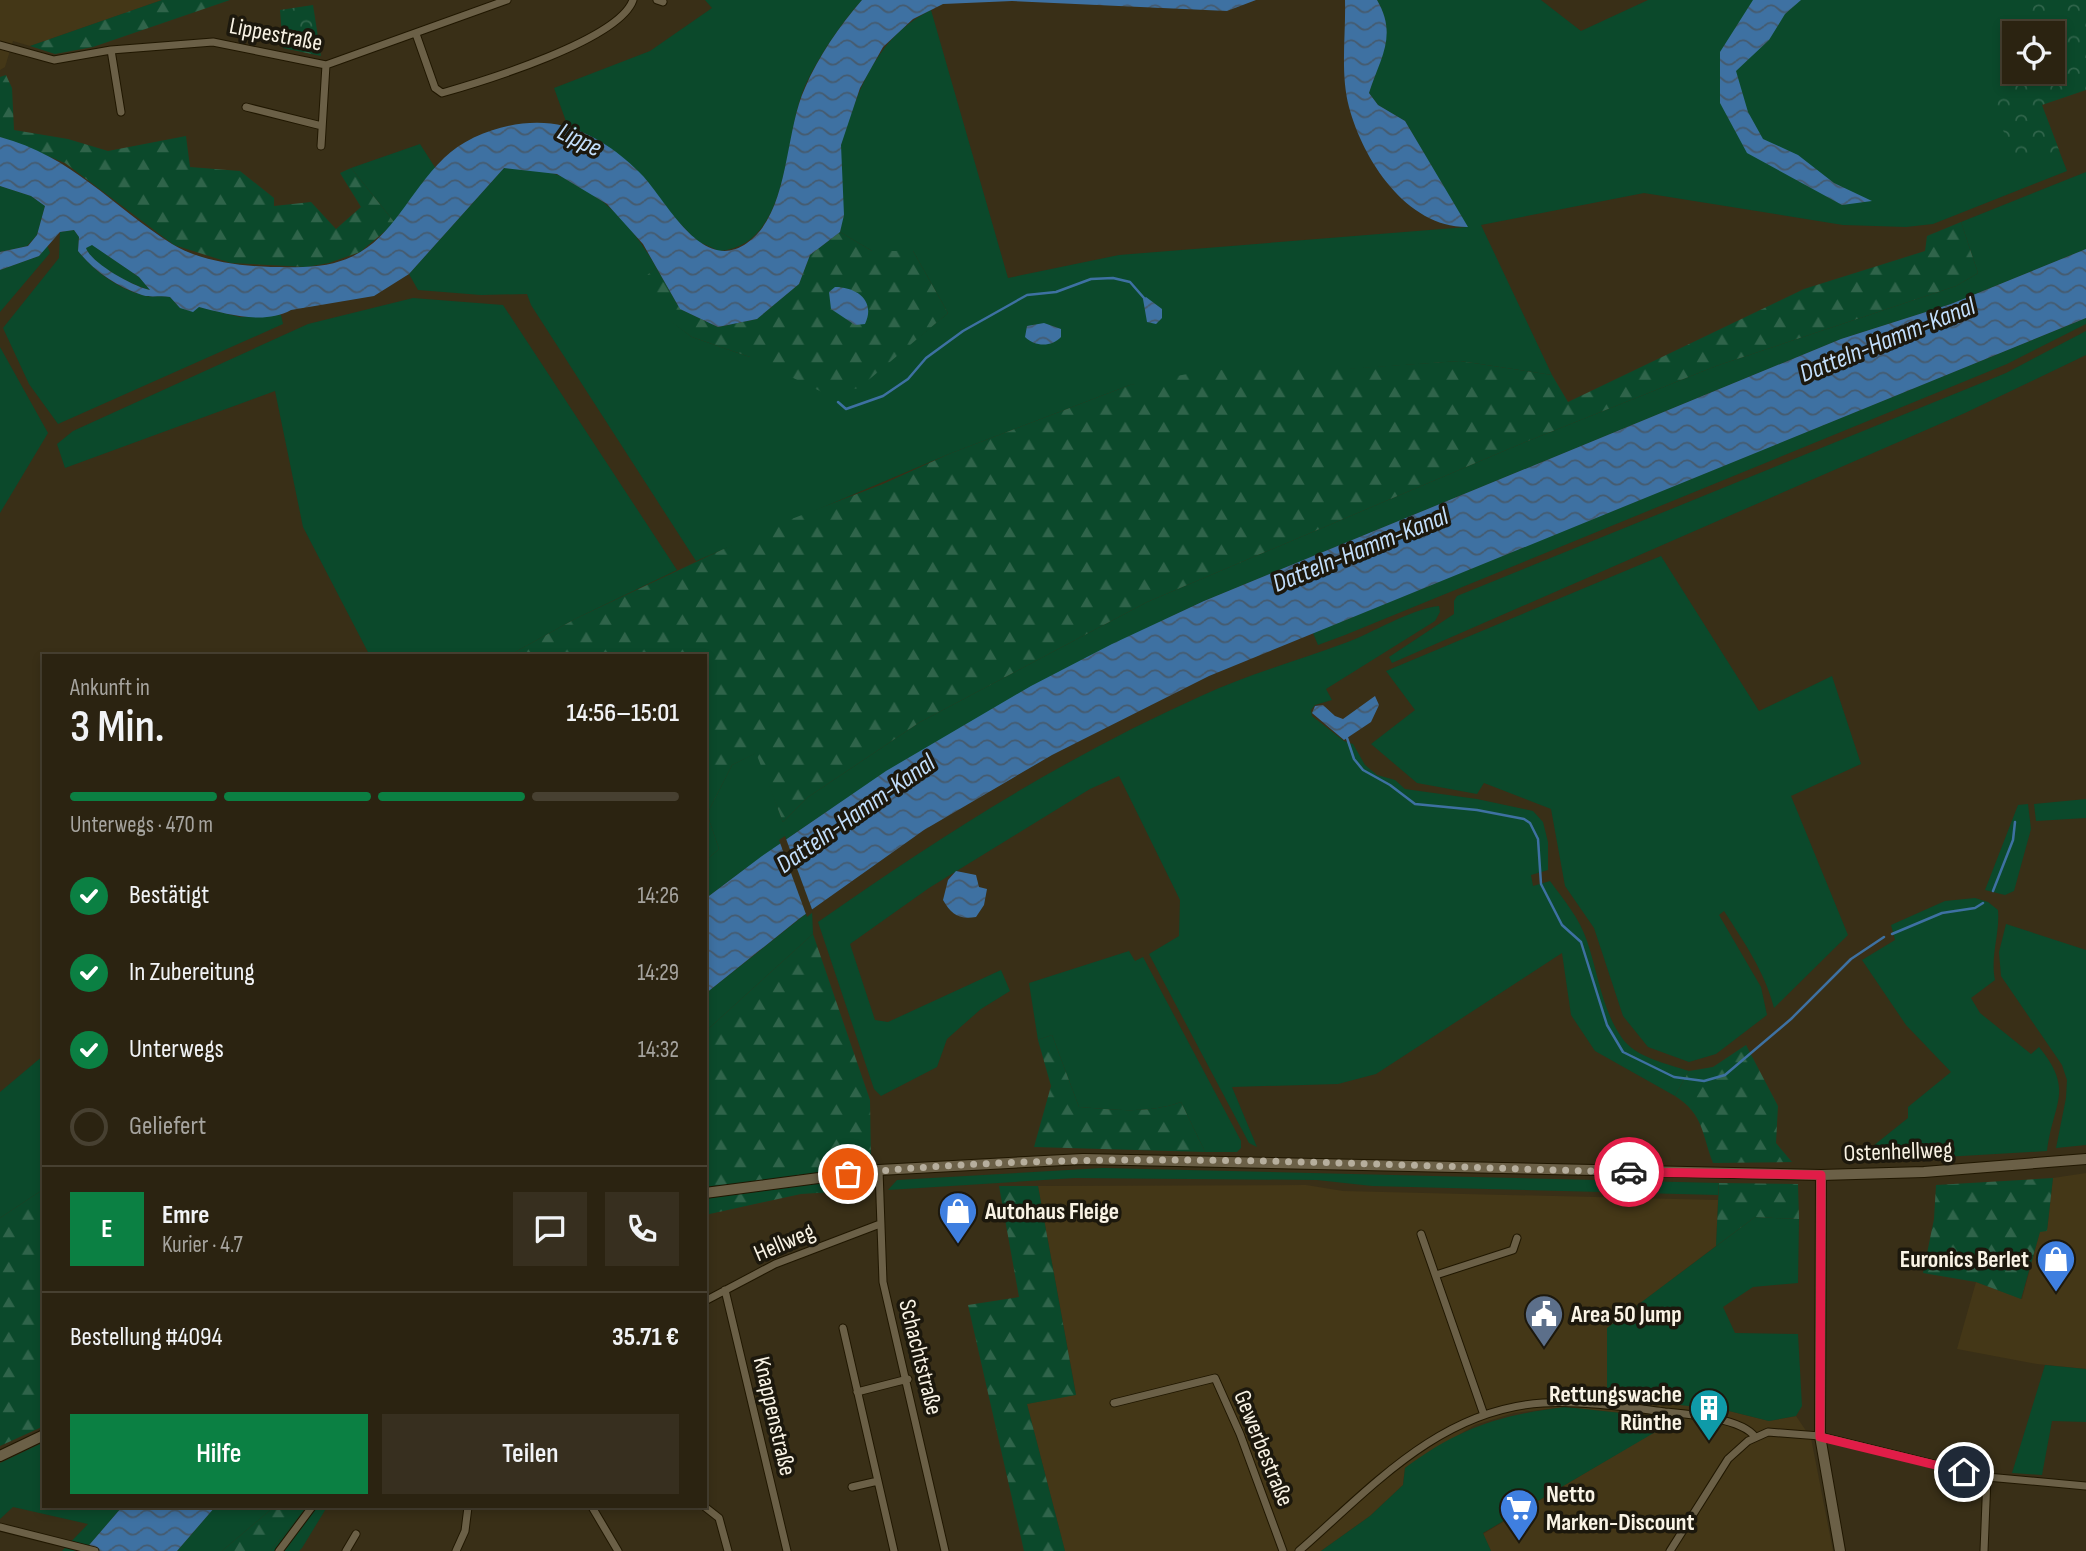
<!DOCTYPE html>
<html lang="de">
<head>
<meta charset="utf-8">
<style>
  body { margin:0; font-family:"Sofia Sans Condensed",sans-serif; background:#372f1f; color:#f1f3f6; height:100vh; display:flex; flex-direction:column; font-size:26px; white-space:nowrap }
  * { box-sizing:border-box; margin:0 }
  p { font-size:23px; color:#a6a49f }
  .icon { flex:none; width:38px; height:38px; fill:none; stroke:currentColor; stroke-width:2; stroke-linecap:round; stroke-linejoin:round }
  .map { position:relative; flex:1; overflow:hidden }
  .drawer { position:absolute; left:42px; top:654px; width:665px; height:854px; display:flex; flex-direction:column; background:#2b2311; border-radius:0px; box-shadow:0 4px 10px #0003,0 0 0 2px #474031 }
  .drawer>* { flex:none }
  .controls { position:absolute; left:2002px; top:21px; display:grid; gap:14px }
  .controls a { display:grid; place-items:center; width:63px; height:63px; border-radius:0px; background:#2b2311; box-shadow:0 4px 10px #0003,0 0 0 2px #474031; font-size:35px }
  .pin { position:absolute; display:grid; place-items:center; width:60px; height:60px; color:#fff; margin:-30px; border:4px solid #fff; border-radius:50%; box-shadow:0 2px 7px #0007 }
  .courier { position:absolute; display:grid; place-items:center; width:70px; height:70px; margin:-35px; border:5px solid #e11d48; border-radius:50%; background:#fff; color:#222; box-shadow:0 2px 9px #0007 }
  .overview em { font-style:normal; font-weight:600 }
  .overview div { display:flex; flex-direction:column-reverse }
  .overview { display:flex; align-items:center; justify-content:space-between; height:119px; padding:0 28px }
  h1 { font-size:46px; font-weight:600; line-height:52px }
  .bar { display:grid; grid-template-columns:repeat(4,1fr); gap:10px 7px; align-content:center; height:84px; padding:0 28px }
  .bar i { height:9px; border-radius:5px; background:#474031 }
  .bar .selected { background:#0b8043 }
  .bar p { grid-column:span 4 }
  .line { display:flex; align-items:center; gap:18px; padding:0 28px; border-top:2px solid #474031 }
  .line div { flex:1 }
  .round { display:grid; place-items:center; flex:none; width:74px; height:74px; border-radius:0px; background:#372f1f }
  ol { padding:0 28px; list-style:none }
  li { display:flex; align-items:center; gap:21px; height:77px }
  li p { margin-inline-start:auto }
  li .icon { padding:7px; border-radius:50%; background:#0b8043; color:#fff; stroke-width:4 }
  li:last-child { color:#a6a49f }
  li i { width:38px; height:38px; border:4px solid #474031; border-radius:50% }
  .primary-button { display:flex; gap:14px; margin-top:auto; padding:14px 28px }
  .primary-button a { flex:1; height:80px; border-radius:0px; background:#0b8043; color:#fff; font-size:28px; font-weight:600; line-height:80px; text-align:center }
  .primary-button a+a { background:#372f1f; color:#f1f3f6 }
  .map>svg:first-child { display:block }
</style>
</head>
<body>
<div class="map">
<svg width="2086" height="1551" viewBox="0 0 2086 1551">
  <defs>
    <pattern id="forest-firs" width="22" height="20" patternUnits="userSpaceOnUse" patternTransform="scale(1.75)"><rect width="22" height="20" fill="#0b492b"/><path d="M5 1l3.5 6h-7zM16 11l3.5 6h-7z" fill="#2f644a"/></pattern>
    <pattern id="park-crowns" width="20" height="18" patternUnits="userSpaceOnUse" patternTransform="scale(1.75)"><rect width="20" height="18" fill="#0b492b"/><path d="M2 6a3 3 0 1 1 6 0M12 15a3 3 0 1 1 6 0" fill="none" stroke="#2f644a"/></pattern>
    <pattern id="water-waves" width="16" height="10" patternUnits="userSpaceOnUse" patternTransform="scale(1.75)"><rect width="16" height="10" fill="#3e71a2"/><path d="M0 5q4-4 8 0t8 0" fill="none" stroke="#455b6f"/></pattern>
  </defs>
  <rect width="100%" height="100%" fill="#392f17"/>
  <!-- built -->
  <path fill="#443717" d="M0 0H162L30 46 13 41 5 67 0 70Z
    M2086 1173V1369L2037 1364 1957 1349 1976 1282 2022 1299 2040 1231H2047L2053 1178Z
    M1306 1185 1343 1191 1718 1200 1716 1246 1608 1328 1729 1411 1769 1421 1796 1416 1811 1438 1833 1551H1491L1483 1534 1657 1430 1658 1417 1565 1407 1514 1413 1475 1425 1405 1468 1403 1485 1370 1516 1321 1551H1065L1027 1404 1076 1394 1038 1186Z"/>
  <!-- grass -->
  <path fill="#0b492b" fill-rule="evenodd" d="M705 0H862C841 23 815 62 803 91 783 142 790 245 719 251L697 241 604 145 568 127 554 88 650 51 712 8Z
    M1377 0H1541L1581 31 1648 0H2086L2041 104 2067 171 1933 224 1906 227 1843 225 1644 193 1481 225 1552 375 1460 361 1130 385 949 454 696 561 531 305 527 294 481 295 418 290 409 274 504 168C521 170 543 169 558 175 601 191 634 228 656 267L644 279 671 321 692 337 750 357 903 350 948 313 913 251H872L840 232C847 203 837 175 841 146 842 135 848 124 851 114 866 70 888 31 931 10L1008 278 1119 255 1467 227 1405 121 1378 105 1369 93C1380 58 1397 35 1377 0ZM2014 33H2053V72H2014Z
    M420 144 436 169 395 223 351 168Z
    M2086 172V249L1951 304 1841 339 1204 601C1027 683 861 780 705 899V861L719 849 707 814 732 765 757 752 783 822 808 797 920 722 1147 602 1518 445 1716 366 1956 286 1978 273 1961 222Z
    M0 186 31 196 45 206 37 235 27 246 0 252Z
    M74 230 79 237 78 251C94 271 117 288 142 295 151 298 161 295 170 297L180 308 199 307 240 317 281 315 283 324 58 424 29 384 3 328 59 258 60 232Z
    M91 244 139 277 150 290C133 286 91 264 86 248Z
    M47 245 50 253 0 312V270L39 256Z
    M413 298 503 305 677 570 577 618 508 656H370L303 527 275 391 65 468 57 444 73 431 308 324Z
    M2086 318V324L2007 364 1345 635 1318 645 1313 633Z
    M2086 331V355L1965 413 1392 663 1389 657 1454 614V601L1457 596 2006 373Z
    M0 347 48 433 0 513Z
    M1661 556 1759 711 1832 676 1861 764 1791 796 1848 935 1774 1008C1765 972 1744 942 1724 911L1719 915 1761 987 1767 1015 1716 1054 1689 1062 1648 1047 1623 1016 1594 928 1565 886 1551 809 1484 783 1477 794 1417 783 1371 744 1415 710 1386 671Z
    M1439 606 1440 612 1435 621 1326 689 1332 700 1315 705 1311 710 1312 716 1344 741 1353 744 1365 765 1377 775 1395 780 1405 789 1477 799 1533 811 1543 822 1548 842V870L1531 875 1533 886 1550 881C1564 900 1580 919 1587 941 1598 973 1602 1010 1622 1038 1635 1057 1667 1064 1689 1071L1675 1096 1595 1051 1571 1015 1562 953 1376 1074 1338 1084 1232 1087 1257 1147 1249 1143 1149 954 1179 936 1180 900 1119 776 1090 789 929 888 850 944 875 1020 888 1022 1001 970 1010 991 981 1009 947 1039 937 1067 881 1096 874 1089 818 922C940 836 1065 757 1201 696 1248 674 1297 661 1345 643 1373 633 1410 609 1439 606Z
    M2086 799V818L2036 821 2034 804Z
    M2028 804 2031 829 2014 891 2005 895 1985 890 2018 805Z
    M1975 898 1988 902 1998 910C2000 934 1990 956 1995 980L1971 998 1980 1013 2031 1054 2039 1047C2075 1091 2053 1102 2047 1151L1859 1162 1858 1158 1908 1118V1107L1951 1072 1906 1025 1862 960 1895 940 1891 925 1945 901Z
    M812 909 813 934 705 1032V994Z
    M2006 924 2086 950V1145L2056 1148 2066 1098 2067 1080 2062 1065 2001 976 1999 952Z
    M1129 951 1135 961 1143 957 1241 1141V1148L1237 1152H1205L1181 1102C1147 1114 1115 1110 1079 1107L1052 1035 1038 1040 1029 983Z
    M44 1055V1189L0 1218V1092Z
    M1103 1168 1719 1183 1718 1195 1372 1186 1317 1180 1075 1178 888 1190 897 1180Z
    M1755 1217 1799 1219 1798 1283 1753 1287 1723 1307 1735 1333 1798 1334 1802 1406 1796 1416 1769 1421 1729 1411 1607 1396V1328Z
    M2045 1365 2086 1369V1422L2052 1421 2042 1475 2012 1473Z
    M1565 1407 1659 1417 1657 1431 1483 1533 1491 1551H1321L1370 1516 1403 1485 1405 1468C1459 1428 1499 1415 1565 1407Z
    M44 1442V1507H122L84 1551H62L88 1524 13 1507 0 1519V1463Z
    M215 1507H274L222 1551H177Z
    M307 1507H327L302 1548 299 1551H270Z"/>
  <!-- forest -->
  <path fill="url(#forest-firs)" d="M162 0H230L93 47 55 54 30 46Z
    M6 75 12 88 14 130 68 139 108 151 186 136 190 167 240 171 274 198V206L311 202 336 229 361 207 340 173 351 168 395 223 360 252 329 263 306 267 231 263 174 245 65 163 0 137V77Z
    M1961 222 1978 273 1956 286 1716 366 1518 445 1147 602 920 722 808 797 783 822 756 753 732 765 707 814 719 849 705 861V656H508L577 618 768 528 883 484 949 454 1130 385 1208 370 1342 369 1460 361 1552 375 1568 402 1804 289 1925 251 1927 236Z
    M840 232 872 251H913L948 313 859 388 826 394 750 357 692 337 670 321 643 279 656 267 680 309 718 327 757 319 799 284 810 255Z
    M813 934 870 1100 871 1161H858L849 1191 801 1194 705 1215V1032Z
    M1052 1035 1079 1107C1115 1110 1147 1114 1181 1102L1205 1152 1034 1147 1051 1086 1038 1040Z
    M1746 1045 1778 1106 1776 1143 1792 1162 1713 1163C1702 1135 1704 1114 1675 1096L1689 1071 1713 1067Z
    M2053 1178 2047 1231 2040 1232 2021 1299 1976 1282 1923 1273 1934 1219 1936 1185Z
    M1719 1183 1798 1184 1799 1219 1755 1217 1716 1246Z
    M999 1186H1038L1076 1395 1027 1404 1065 1551H1024L968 1305 1019 1297Z
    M44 1189V1426L0 1446V1218Z
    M274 1507H307L270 1551H222Z"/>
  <!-- park -->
  <path fill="url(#park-crowns)" fill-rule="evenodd" d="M2020 0H2086V90L2042 105 2059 150 2018 164 1991 103 2008 58ZM2014 33H2053V72H2014Z
    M313 5 321 56 283 48 280 10Z"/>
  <!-- water -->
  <path fill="url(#water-waves)" fill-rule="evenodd" d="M862 0H1256L1227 11 1012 1 943 4 913 19 883 47 860 88 841 145 844 215 840 232 810 255 799 284 757 319 718 327 680 309 643 244 607 204 557 174 504 168 409 274 374 296 291 310C264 325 227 314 199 307L193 312 180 308 170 297C161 295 151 298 142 295 117 287 94 271 78 251L79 237 74 230 60 232 39 256 0 270V252L28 246 37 235 45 206 31 196 0 186V137C72 156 112 206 172 244 208 266 262 268 303 267 387 265 396 205 444 158 473 130 525 116 564 126 593 133 622 154 642 175 667 201 702 275 747 243 790 213 784 133 805 88 818 57 840 25 862 0ZM92 245 139 277 150 290C134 287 91 263 86 248Z
    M1345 0H1377C1398 36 1380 58 1369 93L1378 105 1405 121 1468 227C1407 228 1363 160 1349 107 1340 73 1346 35 1345 0Z
    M1753 0H1801L1785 14 1769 40 1736 71 1748 112 1763 139 1798 155 1834 183 1872 201 1842 205 1747 153 1720 103V52Z
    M2086 249V318L1209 676 1052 755 924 830 800 918 705 994V899L762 856 886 771 1031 686 1112 644 1204 601 1841 339 1951 304Z
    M835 287C857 287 876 301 865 324L855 325 831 309 829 292Z
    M1146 297 1162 309V318L1156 324 1147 322 1143 299Z
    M1044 323 1061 329V337C1052 347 1035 347 1025 337L1027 326Z
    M1375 696 1379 705 1371 722 1344 740 1312 713 1315 706 1323 705 1335 716 1343 719Z
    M956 871 976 875 979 887 987 889 984 905 976 917C959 920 951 914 943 900L948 880Z
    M122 1507H215L177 1551H84Z"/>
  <!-- pier -->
  <path fill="#392f17" d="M785 836 813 912 807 917 779 840Z"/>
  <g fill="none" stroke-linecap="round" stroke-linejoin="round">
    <!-- stream -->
    <path stroke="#3e71a2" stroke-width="2.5" d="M838 402 846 409 883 396 908 379 926 358 963 331 1027 295 1056 292 1091 279 1113 278 1130 282 1144 298
      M1347 738 1354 759 1363 770 1390 785 1415 804 1477 810 1524 819 1530 823 1538 839 1541 884 1562 925 1581 942 1607 1025 1623 1052 1674 1077 1704 1081 1725 1075 1791 1019 1851 959 1884 937
      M1993 891 2013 840 2015 822
      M1892 934 1942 913 1975 908 1983 903"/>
    <!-- street casing -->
    <g stroke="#201701" stroke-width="9">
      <path id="street" d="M657 0 663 2
        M416 34 435 88 442 93C484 81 619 40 633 0
        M0 45 54 60 111 50 213 42 326 65 507 0
        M111 50 121 112
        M246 107 322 126
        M321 146 326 65
        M879 1170 883 1282 945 1551
        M1421 1234 1484 1415
        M1436 1275 1513 1250 1517 1238
        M725 1290 787 1551
        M705 1301 775 1264 880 1224
        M843 1328 894 1551
        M857 1392 908 1379
        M1114 1403 1215 1378 1240 1434 1283 1551
        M852 1487 878 1481
        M592 1507 618 1551
        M705 1507 719 1518 728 1551
        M0 1527 95 1551
        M279 1551 312 1507
        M346 1551 356 1534
        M456 1551 465 1531 468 1507
        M1299 1551C1371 1488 1440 1409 1543 1403 1584 1401 1625 1407 1665 1412 1687 1414 1742 1418 1755 1437
        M1670 1551 1728 1459 1748 1441 1768 1432 1820 1436 1987 1477 2086 1486
        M1984 1551 1987 1477"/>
    </g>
    <!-- secondary casing -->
    <g stroke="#201701" stroke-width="12">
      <path id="secondary" d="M1821 1175 1820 1436 1840 1551
        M705 1193 879 1170 1083 1159 1821 1175 1924 1172 2086 1159
        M0 1456 44 1435"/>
    </g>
    <!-- street -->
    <use href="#street" stroke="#6b6047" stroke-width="7"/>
    <!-- secondary -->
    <use href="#secondary" stroke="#6b6047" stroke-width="10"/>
  </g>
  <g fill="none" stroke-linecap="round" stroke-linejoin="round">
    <!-- done -->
    <path stroke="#b6ae9d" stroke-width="7" stroke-dasharray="0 12.6" d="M848 1174C1107 1147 1369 1166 1629 1172"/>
    <!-- route -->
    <path stroke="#e11d48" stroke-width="9" d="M1629 1172 1821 1175 1820 1437 1964 1472"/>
  </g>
  <!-- icons -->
  <defs>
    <g id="shop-pin" transform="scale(2.0125)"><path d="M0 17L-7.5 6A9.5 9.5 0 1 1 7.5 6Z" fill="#3f7fe0" stroke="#1c180d"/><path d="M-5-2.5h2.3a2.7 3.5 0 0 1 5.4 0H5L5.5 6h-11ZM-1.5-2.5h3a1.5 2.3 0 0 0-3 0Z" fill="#fff"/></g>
    <g id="civic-pin" transform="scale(2.0125)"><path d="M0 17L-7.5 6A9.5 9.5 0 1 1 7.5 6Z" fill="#5c6f8a" stroke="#1c180d"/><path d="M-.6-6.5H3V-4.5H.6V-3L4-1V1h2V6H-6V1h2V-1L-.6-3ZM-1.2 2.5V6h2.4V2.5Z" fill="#fff"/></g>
    <g id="building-pin" transform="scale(2.0125)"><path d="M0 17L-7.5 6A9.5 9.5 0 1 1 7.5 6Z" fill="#0f9aa8" stroke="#1c180d"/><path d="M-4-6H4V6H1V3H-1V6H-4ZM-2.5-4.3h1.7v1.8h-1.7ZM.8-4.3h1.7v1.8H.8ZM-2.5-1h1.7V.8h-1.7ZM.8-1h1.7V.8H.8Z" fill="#fff"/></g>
    <g id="supermarket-pin" transform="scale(2.0125)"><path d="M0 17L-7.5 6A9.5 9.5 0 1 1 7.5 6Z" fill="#3f7fe0" stroke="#1c180d"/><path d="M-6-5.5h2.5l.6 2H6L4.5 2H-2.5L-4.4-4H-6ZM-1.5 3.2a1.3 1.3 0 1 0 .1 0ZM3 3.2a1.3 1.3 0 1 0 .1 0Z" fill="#fff"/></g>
  </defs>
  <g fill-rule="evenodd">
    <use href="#shop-pin" x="958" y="1211"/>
    <use href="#shop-pin" x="2056" y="1259"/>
    <use href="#civic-pin" x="1544" y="1314"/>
    <use href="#building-pin" x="1709" y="1408"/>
    <use href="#supermarket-pin" x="1519" y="1508"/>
  </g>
  <g text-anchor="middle" stroke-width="7" stroke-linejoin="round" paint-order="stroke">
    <!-- street labels -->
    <g font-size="24" fill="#f9f3e5" stroke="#1c180d">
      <text transform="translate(276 34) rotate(11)" y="8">Lippestraße</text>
      <text transform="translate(1898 1151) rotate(-2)" y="8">Ostenhellweg</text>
      <text transform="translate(784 1242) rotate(-23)" y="8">Hellweg</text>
      <text transform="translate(921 1357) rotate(76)" y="8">Schachtstraße</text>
      <text transform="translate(775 1416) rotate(77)" y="8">Knappenstraße</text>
      <text transform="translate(1264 1448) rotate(68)" y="8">Gewerbestraße</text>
    </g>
    <!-- poi labels -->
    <g font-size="24" font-weight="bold" fill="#f9f3e5" stroke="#1c180d" text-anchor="start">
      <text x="985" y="1219">Autohaus Fleige</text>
      <text x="2029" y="1267" text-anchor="end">Euronics Berlet</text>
      <text x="1571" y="1322">Area 50 Jump</text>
      <text x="1682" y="1402" text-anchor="end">Rettungswache<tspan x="1682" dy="28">Rünthe</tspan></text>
      <text x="1546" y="1502">Netto<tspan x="1546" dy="28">Marken-Discount</tspan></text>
    </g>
    <!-- water labels -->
    <g font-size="26" font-style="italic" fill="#c2defb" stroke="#1c180d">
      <text transform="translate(580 139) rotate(26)" y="9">Lippe</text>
      <text transform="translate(1887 339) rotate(-22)" y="9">Datteln-Hamm-Kanal</text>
      <text transform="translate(1360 549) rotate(-22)" y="9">Datteln-Hamm-Kanal</text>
      <text transform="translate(855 813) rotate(-35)" y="9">Datteln-Hamm-Kanal</text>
    </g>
  </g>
</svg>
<div class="controls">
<a><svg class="icon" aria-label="locate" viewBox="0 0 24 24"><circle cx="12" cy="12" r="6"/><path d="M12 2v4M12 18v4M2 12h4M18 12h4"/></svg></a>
</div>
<div class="pin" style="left:848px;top:1174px;background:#ea580c"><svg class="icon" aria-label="bag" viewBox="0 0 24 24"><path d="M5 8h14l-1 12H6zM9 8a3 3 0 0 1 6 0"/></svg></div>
<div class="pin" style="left:1964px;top:1472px;background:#1f2937"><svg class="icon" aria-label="home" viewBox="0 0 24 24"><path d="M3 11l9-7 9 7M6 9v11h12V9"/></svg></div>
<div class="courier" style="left:1629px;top:1172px"><svg class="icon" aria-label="car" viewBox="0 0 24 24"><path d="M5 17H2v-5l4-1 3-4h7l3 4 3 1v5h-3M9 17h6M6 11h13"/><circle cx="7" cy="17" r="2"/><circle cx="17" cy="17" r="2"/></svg></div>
<section class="drawer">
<div class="overview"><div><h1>3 Min.</h1><p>Ankunft in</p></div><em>14:56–15:01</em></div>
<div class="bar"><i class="selected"></i><i class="selected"></i><i class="selected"></i><i></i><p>Unterwegs · 470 m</p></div>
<ol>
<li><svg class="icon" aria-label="check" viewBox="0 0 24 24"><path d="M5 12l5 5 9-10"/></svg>Bestätigt<p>14:26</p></li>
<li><svg class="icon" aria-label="check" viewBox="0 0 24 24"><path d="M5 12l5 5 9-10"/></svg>In Zubereitung<p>14:29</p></li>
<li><svg class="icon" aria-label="check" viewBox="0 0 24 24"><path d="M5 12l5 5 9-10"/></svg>Unterwegs<p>14:32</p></li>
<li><i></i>Geliefert</li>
</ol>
<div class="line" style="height:126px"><b class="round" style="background:#0b8043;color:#fff">E</b><div><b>Emre</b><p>Kurier · 4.7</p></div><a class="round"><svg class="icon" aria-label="chat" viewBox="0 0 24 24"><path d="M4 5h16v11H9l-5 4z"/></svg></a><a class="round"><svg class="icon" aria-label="phone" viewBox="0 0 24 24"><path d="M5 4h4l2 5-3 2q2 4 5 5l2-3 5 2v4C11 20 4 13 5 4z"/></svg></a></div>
<div class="line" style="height:91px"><div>Bestellung #4094</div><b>35.71 €</b></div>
<div class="primary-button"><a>Hilfe</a><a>Teilen</a></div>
</section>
</div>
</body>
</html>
